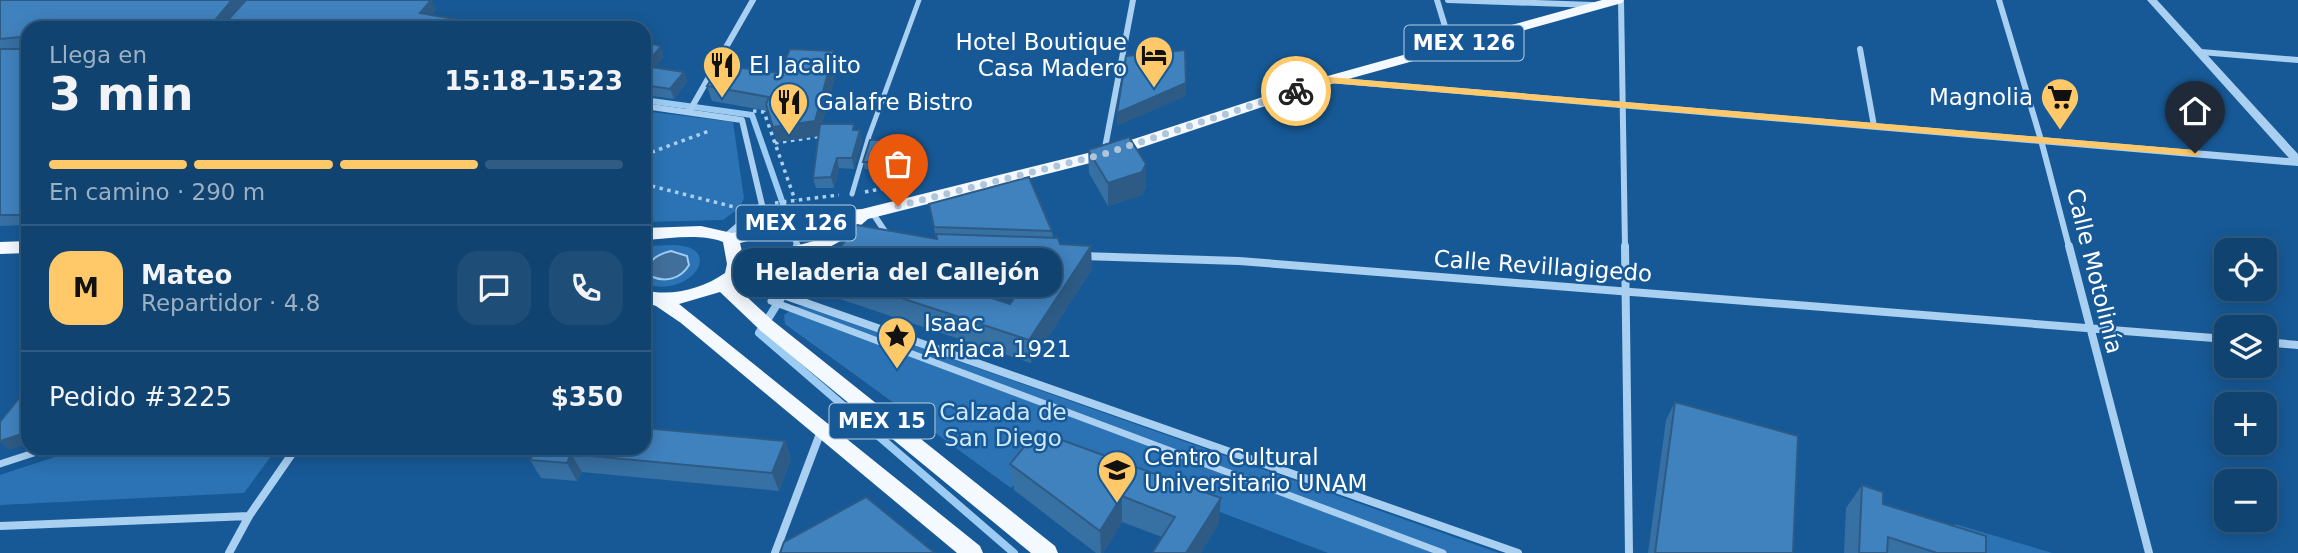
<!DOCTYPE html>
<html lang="es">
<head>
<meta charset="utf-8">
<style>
  body { margin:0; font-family:"DejaVu Sans",sans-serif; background:#1e4e78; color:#f1f3f6; height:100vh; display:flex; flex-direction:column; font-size:26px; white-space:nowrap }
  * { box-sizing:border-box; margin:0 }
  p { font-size:23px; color:#9cb0c3 }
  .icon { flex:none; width:38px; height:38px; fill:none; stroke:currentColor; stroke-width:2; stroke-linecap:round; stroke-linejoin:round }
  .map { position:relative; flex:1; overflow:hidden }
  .sheet { position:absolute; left:21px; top:21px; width:630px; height:434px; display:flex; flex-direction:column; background:#114370; border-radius:21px; box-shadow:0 4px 18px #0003,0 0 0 2px #305c83 }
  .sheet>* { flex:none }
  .buttons { position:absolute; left:2214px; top:238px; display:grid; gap:14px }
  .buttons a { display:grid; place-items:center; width:63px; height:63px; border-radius:14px; background:#114370; box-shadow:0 4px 18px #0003,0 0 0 2px #305c83; font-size:35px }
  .pin { position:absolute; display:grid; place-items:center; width:60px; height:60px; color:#fff; margin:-72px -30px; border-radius:50% 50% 50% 0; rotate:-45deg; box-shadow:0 0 7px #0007 }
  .pin .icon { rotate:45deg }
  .courier { position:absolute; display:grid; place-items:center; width:70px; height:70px; margin:-35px; border:5px solid #ffc869; border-radius:50%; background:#fff; color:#222; box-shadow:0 2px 9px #0007 }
  .bubble { position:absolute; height:49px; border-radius:21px; background:#114370; box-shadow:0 4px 18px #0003,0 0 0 2px #305c83; font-size:23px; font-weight:700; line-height:49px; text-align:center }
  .overview em { font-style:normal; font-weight:700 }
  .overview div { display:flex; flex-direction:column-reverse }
  .overview { display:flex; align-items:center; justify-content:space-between; height:119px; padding:0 28px }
  h1 { font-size:46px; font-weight:700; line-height:52px }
  .bar { display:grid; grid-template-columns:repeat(4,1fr); gap:10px 7px; align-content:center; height:84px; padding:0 28px }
  .bar i { height:9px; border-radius:5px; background:#305c83 }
  .bar .active { background:#ffc869 }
  .bar p { grid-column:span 4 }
  .line { display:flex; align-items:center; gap:18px; padding:0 28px; border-top:2px solid #305c83 }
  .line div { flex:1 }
  .round { display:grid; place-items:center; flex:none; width:74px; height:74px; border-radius:21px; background:#1e4e78 }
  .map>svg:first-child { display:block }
</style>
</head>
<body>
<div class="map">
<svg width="2298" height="553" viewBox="0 0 2298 553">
  <rect width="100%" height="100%" fill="#175996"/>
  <!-- green -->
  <path fill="#2b73b5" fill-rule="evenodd" d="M644 111 733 122 744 198 739 208 723 220 644 222Z
    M675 245C725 247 692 299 644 284V246ZM677 251 689 260C687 277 670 276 655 279L650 276 648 268 653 259Z
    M797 306 805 307 1499 553H1328L1046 446 1011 488 785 324 784 315Z
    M82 448H277L244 493 0 505V475Z
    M1955 524 2052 553H1963L1956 551Z"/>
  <!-- water -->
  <path fill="#416f9b" stroke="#9cccf3" stroke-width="2" d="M671 251 687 256 689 265C681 279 665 283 650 276L648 272C648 259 659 254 671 251Z"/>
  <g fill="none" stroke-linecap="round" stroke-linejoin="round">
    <!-- stream-far1 -->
    <path stroke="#9cccf3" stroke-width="6" d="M644 100 752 115 798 247"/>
    <!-- stream -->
    <path stroke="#9cccf3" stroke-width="8" d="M797 246 803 263 759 333 1014 553"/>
    <!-- path-far1 -->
    <path stroke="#a9cff1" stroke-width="3.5" stroke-dasharray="3.5 4.5" stroke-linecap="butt" d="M753 111 764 112 795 200
      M775 143 822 136
      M644 155 709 131
      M644 184 738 208
      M865 192 911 183
      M775 203 839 195"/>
    <!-- path -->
    <path stroke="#a9cff1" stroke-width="4.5" stroke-dasharray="3.5 6" stroke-linecap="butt" d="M798 287 812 265"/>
    <!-- pedestrian-far1 -->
    <path stroke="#a9cff1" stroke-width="5" d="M852 194 869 136 919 0"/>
    <!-- pedestrian -->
    <path stroke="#a9cff1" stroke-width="7" d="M771 301 1443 553
      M0 464 49 448"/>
    <!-- minor-far1 -->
    <path stroke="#a9cff1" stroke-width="6" d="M1437 0 1451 46
      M1448 0 1594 5
      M1621 0 1625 247
      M1999 0 2041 140 2069 247
      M1860 49 1874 126
      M2201 52 2298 60
      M644 106 742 120 762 205 726 236
      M689 112 753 0
      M1104 153 1133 0
      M872 212 888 236"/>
    <!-- minor -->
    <path stroke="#a9cff1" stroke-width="8" d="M1625 246 1629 553
      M2069 246 2149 553
      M1082 256 1239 261 2226 339
      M732 277 1518 553
      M2264 342 2298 345
      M0 526 249 516
      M229 553 249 516 296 448
      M775 553 821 431"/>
    <!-- tertiary -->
    <path fill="#a9cff1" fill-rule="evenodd" d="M2147 0H2157L2298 154V166L1329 83 1324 80 1329 77 2289 158Z"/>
    <!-- primary -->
    <path fill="#f3f9ff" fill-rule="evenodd" d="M1602 0H1624L1622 3 1334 83 1110 158 868 219 846 238 826 249 743 272 733 284 773 321 1055 546 1058 553H1031L761 331 720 292 679 304 980 546 983 553H957L681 323 656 306 644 302V290C671 297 702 289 725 273L727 264 723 242C699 233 669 239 644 240V228L701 226 732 233 810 213 862 209 1100 150 1324 77ZM843 222 814 241 744 260 740 243 810 225Z
      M28 241V253L0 254V242Z"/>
  </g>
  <!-- wall -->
  <path fill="#3770a3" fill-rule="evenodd" d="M0 0 436 9 431 15 472 22 475 28H28V225L0 226Z
    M644 42 664 56 655 67 684 72 687 82 674 99 644 95Z
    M834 51 838 65 822 124 855 130 862 140 854 169 839 168 834 188H816L813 178 819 136 777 142 768 111 712 101 707 86 779 73Z
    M885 140 886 147 880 169H865L863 162Z
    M1088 150 1146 164V187L1142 195 1108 206 1089 173Z
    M929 204 1052 231 1053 238 1092 269 1031 363 828 295 822 272 936 238ZM974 274 1020 289 1010 304 963 288Z
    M1675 402 1793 553H1648L1666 420Z
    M785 441 791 459 779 491 582 472 577 481 541 478 530 460 537 448Z
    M1010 464 1219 524 1162 537 1122 522 1103 553H1096L1014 490Z
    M1862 485 1883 504 1986 553H1844L1846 508Z"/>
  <!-- shaded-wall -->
  <path fill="#2d5b85" d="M232 0H247L225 26 220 25 216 19Z
    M431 0H432L436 9 425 23 420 13Z
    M472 22 475 28H468Z
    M661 46 664 56 649 76 645 66Z
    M834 51 838 65 819 136 777 142 773 127Z
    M684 72 687 82 674 99 670 89Z
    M1186 83V96L1117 126V113Z
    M860 130 862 140 854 169 852 158Z
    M885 140 886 147 880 169 879 162Z
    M837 158 839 168 834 188 831 177Z
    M1146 164V187L1142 195 1108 206V183Z
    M1091 246 1092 269 1031 363 1029 340Z
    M970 251 974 274 950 306 946 283Z
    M28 432V444L9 450 0 442Z
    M785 441 791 459 779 491 772 473Z
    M571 454 582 472 577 481 567 463Z
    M1122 496V522L1103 553H1101L1100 531Z
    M1221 498 1219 524 1201 553H1186Z"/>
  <!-- building -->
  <path fill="#4082be" stroke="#2d5b85" stroke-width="2" fill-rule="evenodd" d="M0 0H232L216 19 220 23 226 22 246 0H431L420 13 472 22 468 28H239L205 24 201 28H28V215H0V49H20L26 44 20 37 0 39Z
    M644 42 661 46 645 66 684 72 670 89 644 85Z
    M790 49 834 51 815 121 773 127 766 104 769 97 707 86 720 65 779 73Z
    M1185 50 1186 83 1117 113 1126 56Z
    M820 124H854L853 130H860L852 158H837L831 177 813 178Z
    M1129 137 1146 164 1142 172 1108 183 1088 150Z
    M870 140H885L879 162H863Z
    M1029 177 1052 231 934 227 929 204Z
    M857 225 937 239 936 234 1058 238 1060 244 1091 246 1029 340 822 272ZM970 251 1033 270 1010 304 946 283Z
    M28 378V432L0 441V422L24 392V384Z
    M1675 402 1798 436 1793 553H1655Z
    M644 428 785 441 772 473 571 454 567 463 530 460 537 448H644Z
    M1037 431 1221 498 1186 553H1152L1175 517 1122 496 1100 531 1010 464Z
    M1862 485 1883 492V504L1986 536V553H1937L1888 537 1887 553H1859Z
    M866 497 935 553H780L784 542Z"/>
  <!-- route -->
  <path fill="#ffc869" d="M1329 77 2195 150 2201 153 2195 156 1330 83 1296 94 1291 91Z"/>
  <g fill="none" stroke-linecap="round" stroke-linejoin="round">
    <!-- done -->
    <path stroke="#aec5da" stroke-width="7" stroke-dasharray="0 12.6" d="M898 206 1104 154 1296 91"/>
  </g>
  <!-- icons -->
  <defs>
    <g id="hotel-pin" transform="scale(2.0125)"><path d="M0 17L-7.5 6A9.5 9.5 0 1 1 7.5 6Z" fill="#ffc869" stroke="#175996"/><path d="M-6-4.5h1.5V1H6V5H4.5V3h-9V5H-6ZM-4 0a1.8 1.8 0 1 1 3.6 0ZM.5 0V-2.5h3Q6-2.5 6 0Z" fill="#111"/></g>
    <g id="restaurant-pin" transform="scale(2.0125)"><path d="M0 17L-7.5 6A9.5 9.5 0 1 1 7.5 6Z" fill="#ffc869" stroke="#175996"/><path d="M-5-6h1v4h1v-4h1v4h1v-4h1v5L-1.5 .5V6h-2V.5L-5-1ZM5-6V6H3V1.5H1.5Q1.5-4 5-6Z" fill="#111"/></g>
    <g id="supermarket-pin" transform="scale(2.0125)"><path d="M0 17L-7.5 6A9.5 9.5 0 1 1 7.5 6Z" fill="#ffc869" stroke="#175996"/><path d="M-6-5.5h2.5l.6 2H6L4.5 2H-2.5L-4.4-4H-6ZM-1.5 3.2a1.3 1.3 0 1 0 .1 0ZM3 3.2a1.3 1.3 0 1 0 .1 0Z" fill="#111"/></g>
    <g id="sight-pin" transform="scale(2.0125)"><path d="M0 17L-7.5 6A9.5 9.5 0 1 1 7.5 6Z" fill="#ffc869" stroke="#175996"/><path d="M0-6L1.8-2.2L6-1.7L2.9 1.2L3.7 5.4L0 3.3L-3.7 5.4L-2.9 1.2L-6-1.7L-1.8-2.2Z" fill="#111"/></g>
    <g id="university-pin" transform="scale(2.0125)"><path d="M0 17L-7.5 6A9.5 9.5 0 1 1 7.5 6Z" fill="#ffc869" stroke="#175996"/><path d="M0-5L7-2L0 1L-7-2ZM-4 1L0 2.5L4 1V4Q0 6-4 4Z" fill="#111"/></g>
  </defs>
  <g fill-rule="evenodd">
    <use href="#hotel-pin" x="1154" y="55"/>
    <use href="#restaurant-pin" x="722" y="65"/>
    <use href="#supermarket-pin" x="2060" y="97"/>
    <use href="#restaurant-pin" x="789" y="102"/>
    <use href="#sight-pin" x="897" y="336"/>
    <use href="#university-pin" x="1117" y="470"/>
  </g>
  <g text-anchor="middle" stroke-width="5" stroke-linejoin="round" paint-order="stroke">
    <!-- shield labels -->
    <g fill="#175996" stroke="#b9cde0" stroke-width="2">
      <rect x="1404.5" y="25.5" width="119" height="35" rx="5"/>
      <rect x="736.5" y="205.5" width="119" height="35" rx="5"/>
      <rect x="829.5" y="403.5" width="105" height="35" rx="5"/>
    </g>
    <g font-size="21" font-weight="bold" fill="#fff">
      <text x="1464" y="50">MEX 126</text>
      <text x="796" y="230">MEX 126</text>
      <text x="882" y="428">MEX 15</text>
    </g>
    <!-- poi labels -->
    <g font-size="23" fill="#fff" stroke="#175996" text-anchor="start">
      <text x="1127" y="50" text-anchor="end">Hotel Boutique<tspan x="1127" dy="26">Casa Madero</tspan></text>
      <text x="749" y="73">El Jacalito</text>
      <text x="2033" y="105" text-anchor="end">Magnolia</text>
      <text x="816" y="110">Galafre Bistro</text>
      <text x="924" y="331">Isaac<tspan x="924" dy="26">Arriaca 1921</tspan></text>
      <text x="1144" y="465">Centro Cultural<tspan x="1144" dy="26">Universitario UNAM</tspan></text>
    </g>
    <!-- street labels -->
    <g font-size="23" fill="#fff" stroke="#175996">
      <text transform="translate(1543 266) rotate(4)" y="8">Calle Revillagigedo</text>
      <text transform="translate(2095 271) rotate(76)" y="8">Calle Motolinía</text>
    </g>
    <!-- park labels -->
    <g font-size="23" fill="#d0e8fc" stroke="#175996">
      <text x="1003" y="420">Calzada de<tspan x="1003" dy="26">San Diego</tspan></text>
    </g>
  </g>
</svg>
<div class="buttons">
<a><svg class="icon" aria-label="locate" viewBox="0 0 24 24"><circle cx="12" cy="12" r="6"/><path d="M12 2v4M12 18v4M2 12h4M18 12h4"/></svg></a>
<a><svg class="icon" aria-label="layers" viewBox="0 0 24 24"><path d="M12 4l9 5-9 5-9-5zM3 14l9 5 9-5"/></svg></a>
<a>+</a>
<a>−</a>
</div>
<div class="pin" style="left:898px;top:206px;background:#ea580c"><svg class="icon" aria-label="bag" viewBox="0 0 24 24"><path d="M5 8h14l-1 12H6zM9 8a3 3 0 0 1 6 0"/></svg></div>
<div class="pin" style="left:2195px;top:153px;background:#1f2937"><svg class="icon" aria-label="home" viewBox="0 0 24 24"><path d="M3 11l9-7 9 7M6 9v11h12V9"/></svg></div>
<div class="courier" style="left:1296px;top:91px"><svg class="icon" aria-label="bike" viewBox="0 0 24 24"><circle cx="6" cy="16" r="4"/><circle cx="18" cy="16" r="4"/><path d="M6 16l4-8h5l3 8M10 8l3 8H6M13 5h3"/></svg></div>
<div class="bubble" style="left:733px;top:248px;width:329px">Heladeria del Callejón</div>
<section class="sheet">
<div class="overview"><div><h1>3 min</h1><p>Llega en</p></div><em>15:18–15:23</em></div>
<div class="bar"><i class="active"></i><i class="active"></i><i class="active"></i><i></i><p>En camino · 290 m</p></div>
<div class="line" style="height:126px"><b class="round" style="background:#ffc869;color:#111">M</b><div><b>Mateo</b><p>Repartidor · 4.8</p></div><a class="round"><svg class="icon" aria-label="chat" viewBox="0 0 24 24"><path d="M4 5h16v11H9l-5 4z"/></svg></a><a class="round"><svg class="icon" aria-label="phone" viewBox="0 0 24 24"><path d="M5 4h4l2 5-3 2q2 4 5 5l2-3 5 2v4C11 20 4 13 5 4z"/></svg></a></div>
<div class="line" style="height:91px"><div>Pedido #3225</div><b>$350</b></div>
</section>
</div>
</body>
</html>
